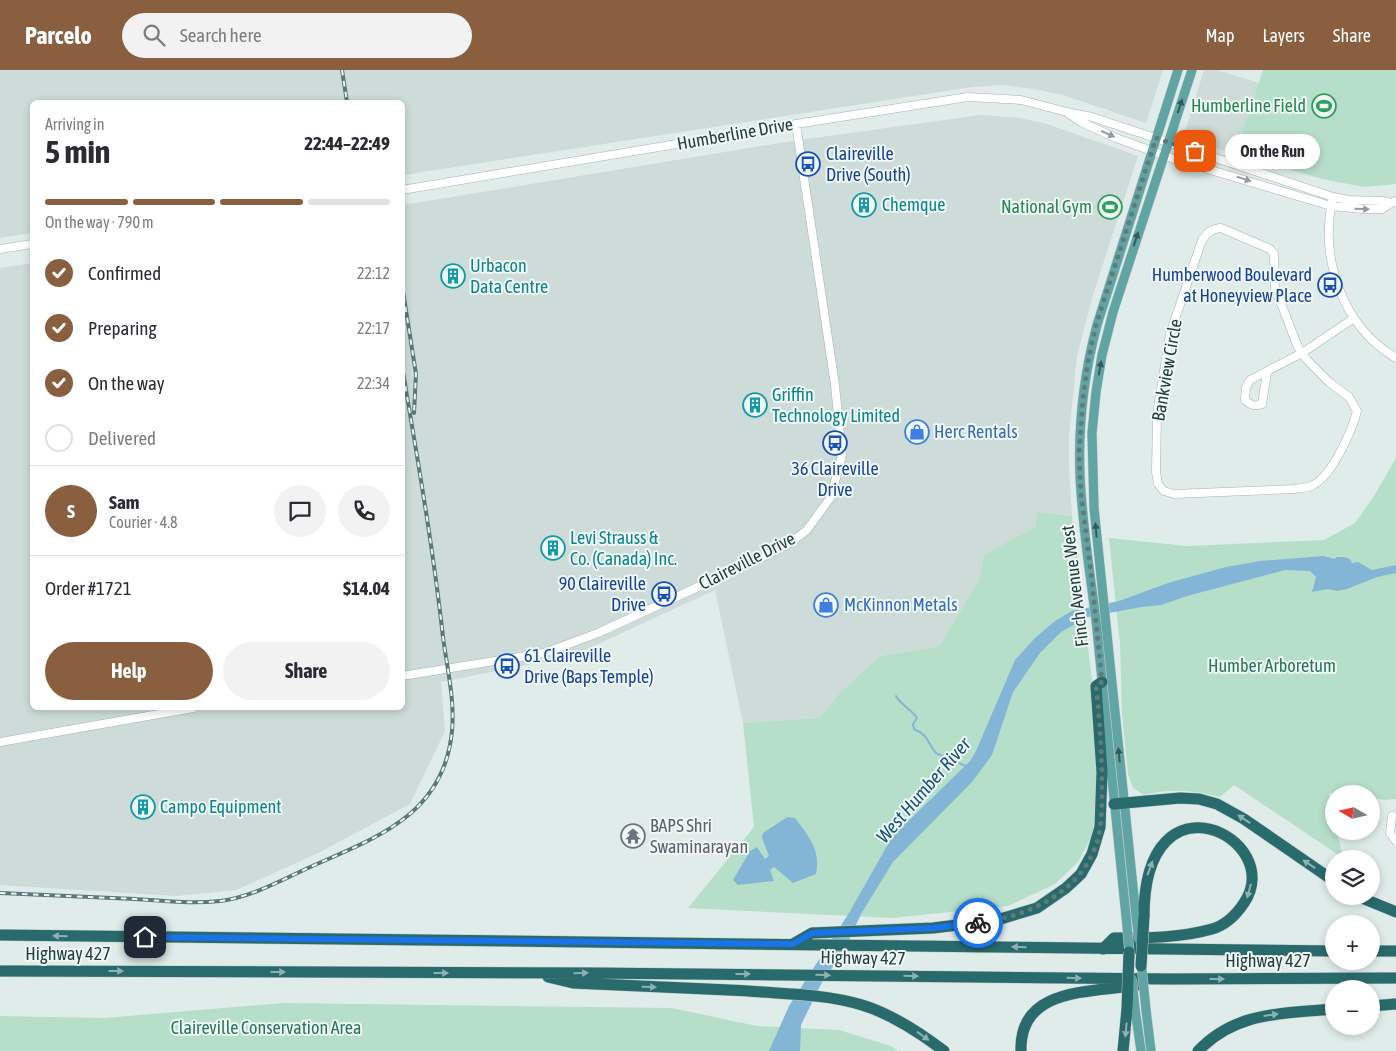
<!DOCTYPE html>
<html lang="en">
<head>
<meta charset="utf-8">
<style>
  body { margin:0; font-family:"Asap Condensed",sans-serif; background:#f2f2f3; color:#2b2b33; height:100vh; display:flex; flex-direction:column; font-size:19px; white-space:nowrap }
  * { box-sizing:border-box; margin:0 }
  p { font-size:16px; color:#7c7c81 }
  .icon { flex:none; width:28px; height:28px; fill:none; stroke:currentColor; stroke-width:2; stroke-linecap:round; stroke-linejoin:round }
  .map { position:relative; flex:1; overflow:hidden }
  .side { position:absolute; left:30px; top:30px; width:375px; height:610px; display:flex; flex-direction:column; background:#fff; border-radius:8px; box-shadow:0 2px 8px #0003 }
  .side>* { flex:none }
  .needle { width:32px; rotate:279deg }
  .controls { position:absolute; left:1325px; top:715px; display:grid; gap:10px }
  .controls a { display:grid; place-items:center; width:55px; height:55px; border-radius:50%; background:#fff; box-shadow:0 2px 8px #0003; font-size:25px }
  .pin { position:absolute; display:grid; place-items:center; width:42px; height:42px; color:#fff; margin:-21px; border-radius:10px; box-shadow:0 2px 8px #0006 }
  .courier { position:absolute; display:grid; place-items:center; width:50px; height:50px; margin:-25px; border:4px solid #1a73e8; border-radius:50%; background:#fff; color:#222; box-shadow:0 1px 6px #0007 }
  .bubble { position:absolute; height:35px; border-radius:18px; background:#fff; box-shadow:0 2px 8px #0003; font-size:16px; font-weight:700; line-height:35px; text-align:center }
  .overview em { font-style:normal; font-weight:700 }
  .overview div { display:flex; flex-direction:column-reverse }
  .overview { display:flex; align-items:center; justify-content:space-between; height:85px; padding:0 15px }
  h1 { font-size:32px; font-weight:700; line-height:38px }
  .bar { display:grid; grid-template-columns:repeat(4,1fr); gap:8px 5px; align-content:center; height:60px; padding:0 15px }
  .bar i { height:6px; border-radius:4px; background:#e1e1e2 }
  .bar .on { background:#8a5f3f }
  .bar p { grid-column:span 4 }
  .line { display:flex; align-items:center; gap:12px; padding:0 15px; border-top:1px solid #e1e1e2 }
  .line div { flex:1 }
  .round { display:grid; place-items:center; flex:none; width:52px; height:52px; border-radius:26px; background:#f2f2f3 }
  ol { padding:0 15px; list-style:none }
  li { display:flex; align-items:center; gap:15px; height:55px }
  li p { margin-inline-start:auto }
  li .icon { padding:5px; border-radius:50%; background:#8a5f3f; color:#fff; stroke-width:4 }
  li:last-child { color:#7c7c81 }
  li i { width:28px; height:28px; border:2px solid #e1e1e2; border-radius:50% }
  .cta { display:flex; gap:10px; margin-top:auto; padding:10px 15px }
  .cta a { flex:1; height:58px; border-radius:30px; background:#8a5f3f; color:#fff; font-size:20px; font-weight:700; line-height:58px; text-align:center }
  .cta a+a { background:#f2f2f3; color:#2b2b33 }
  header { display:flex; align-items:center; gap:30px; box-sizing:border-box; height:70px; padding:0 25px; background:#8a5f3f; color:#fff }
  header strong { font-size:24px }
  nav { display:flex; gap:28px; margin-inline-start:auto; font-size:18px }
  .search { width:350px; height:45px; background:#f2f2f3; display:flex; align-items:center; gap:12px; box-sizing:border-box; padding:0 18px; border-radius:28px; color:#7c7c81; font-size:19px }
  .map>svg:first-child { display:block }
</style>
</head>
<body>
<header>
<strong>Parcelo</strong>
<div class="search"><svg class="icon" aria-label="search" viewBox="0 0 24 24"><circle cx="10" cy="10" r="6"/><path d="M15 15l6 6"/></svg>Search here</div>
<nav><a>Map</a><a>Layers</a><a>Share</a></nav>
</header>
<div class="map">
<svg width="1396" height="981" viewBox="0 0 1396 981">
  <rect width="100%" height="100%" fill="#dfece9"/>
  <!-- built -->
  <path fill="#cddcd8" d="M0 0H1163L1146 53 1063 25 1033 19 1003 15 972 17 403 105 402 32H32V163L0 168Z
    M1204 0H1217L1259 13 1235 84 1183 68Z
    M981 45 1020 48 1047 54 1138 86 1092 228 1077 286 1069 364V397L1072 446 1037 442 1035 457 985 485 979 510 939 576 880 586 820 648 743 653 715 520 572 586 441 612 445 661 410 734 316 784 236 820 176 826 0 815V198L32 193V638H402L403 135 792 71Z"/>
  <!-- green -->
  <path fill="#b6dfca" d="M1263 0H1396V114L1364 117 1322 109 1235 84Z
    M1396 388V729L1385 730 1371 728V724L1329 723 1334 746V761H1337L1343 788 1234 715 1220 727C1195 720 1170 718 1144 725L1133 718 1128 704 1122 644 1120 574 1109 468 1187 476 1324 470 1355 453 1374 426Z
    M1037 442 1072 446 1096 643 1097 702 1093 764 1078 792 1055 814 1008 836 892 848 688 838 754 757 743 653 820 648 840 623 880 586 939 576 979 510 984 485 1035 457Z
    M284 933 672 938 757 956 839 960 891 976 898 981H0V946L104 948Z"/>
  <!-- water -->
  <path fill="#83b6d6" d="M1323 486 1335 489 1336 487C1342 487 1350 486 1352 493L1358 492 1372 500 1396 495V503L1377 507 1347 519 1337 521 1328 519 1312 522 1316 507 1310 501 1285 500 1187 526 1161 535 1141 537 1088 547 1061 562 1040 583 1013 622 992 685 972 712 893 792 861 844 843 883 822 912 801 955 800 981H769L789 936 849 843 892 767 970 691 976 681 1015 590 1035 568 1055 551 1072 541 1119 531 1168 513 1226 497 1260 491Z
    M787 747 795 748C809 767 821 780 816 804L793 813 774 797 770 800 774 811 738 815 733 810 750 781 757 777 765 789 769 786 762 768 763 763Z"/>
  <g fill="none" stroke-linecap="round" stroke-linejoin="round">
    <!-- stream -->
    <path stroke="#83b6d6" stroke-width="2" d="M896 626C901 635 911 639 917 648L913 654 914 659C930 666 926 672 936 683L966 696"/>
    <!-- minor casing -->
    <g stroke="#a2b4b2" stroke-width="9">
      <path id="minor" d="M1068 43 1081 52 1116 68 1177 90 1331 136 1363 139H1382L1391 133 1396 131
        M402 120 796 54 968 27 1021 30 1067 42 1092 47 1333 127 1349 130 1382 131 1391 133
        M1332 131C1320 190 1343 257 1396 288
        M1221 158 1270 179 1274 184 1275 218 1298 277 1307 290 1329 312 1349 327 1357 341C1352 361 1332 406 1313 415 1308 418 1300 418 1294 419L1174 424 1164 421 1158 414 1156 402 1157 344 1170 264 1202 170C1208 162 1211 159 1221 158Z
        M0 179 32 174
        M1267 303 1262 334C1254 337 1251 335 1245 330L1246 317 1250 310 1302 283 1354 248
        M402 606 544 583 598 563 761 488 788 474 806 461 831 427 842 385 835 315 796 54
        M0 672 193 638
        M1392 746 1390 763 1396 771"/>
    </g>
    <!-- major casing -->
    <g stroke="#c0c9c8" stroke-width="10">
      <path id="major" d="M1126 846C1116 751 1106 655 1097 559 1091 508 1082 456 1080 405 1078 354 1084 304 1097 255L1178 0
        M1136 846 1094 438 1092 363 1096 322 1102 285 1113 242 1192 0
        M1135 939 1141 981
        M1146 940 1151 981"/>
    </g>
    <!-- highway casing -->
    <g stroke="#c0c9c8" stroke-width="12">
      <path id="highway" d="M1114 734 1180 728 1199 729 1217 734 1244 749 1334 811
        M1357 826 1396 842
        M0 865 1334 881
        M793 874 812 863 933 858 997 850 1037 838 1066 818 1081 804 1092 784 1100 757 1102 702 1096 616 1102 612
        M1103 879 1114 868C1147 868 1180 868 1212 859 1226 855 1236 845 1244 833 1287 769 1144 696 1144 846
        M1371 881H1396
        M0 901 593 903 1169 909 1396 908
        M548 907 573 913C632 916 690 918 748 921 785 924 826 924 862 935 892 944 919 962 944 981
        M1371 936 1396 934
        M1021 981C1019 916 1093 923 1137 915
        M1123 981 1127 939
        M1198 981C1236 941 1282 944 1334 939"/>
    </g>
    <!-- minor -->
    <use href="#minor" stroke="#fff" stroke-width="8"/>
    <!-- major -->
    <use href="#major" stroke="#60a5a3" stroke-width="9"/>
    <!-- highway -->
    <use href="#highway" stroke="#296a6c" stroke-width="11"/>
    <!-- rail casing -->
    <g stroke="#597978" stroke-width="4">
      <path id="rail" d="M342 0 347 32
        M402 215 416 304 414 343
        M0 823C45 825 90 827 135 829 163 831 192 834 220 831 251 827 280 811 308 798 375 768 444 746 452 661 455 630 447 598 443 567 433 477 417 386 402 296"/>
    </g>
    <!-- rail -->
    <use href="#rail" stroke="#f0f8f6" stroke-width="2" stroke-dasharray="5.5" stroke-linecap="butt"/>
    <!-- major-bridge casing -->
    <g stroke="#c0c9c8" stroke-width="10" stroke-linecap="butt">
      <path id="major-bridge" d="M1126 846 1130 888
        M1136 846 1139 870
        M1141 890 1146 940
        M1132 909 1135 939"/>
    </g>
    <!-- highway-bridge casing -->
    <g stroke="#c0c9c8" stroke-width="12" stroke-linecap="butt">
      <path id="highway-bridge" d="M1141 896 1144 846
        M1127 939 1129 882"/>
    </g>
    <!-- major-bridge -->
    <use href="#major-bridge" stroke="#60a5a3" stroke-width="9"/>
    <!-- highway-bridge -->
    <use href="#highway-bridge" stroke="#296a6c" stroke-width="11"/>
  </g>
  <!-- one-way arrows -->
  <defs><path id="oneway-solid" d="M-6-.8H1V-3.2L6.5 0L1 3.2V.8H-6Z" transform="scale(1.25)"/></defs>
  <g fill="#325c5b">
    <use href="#oneway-solid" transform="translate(1180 36) rotate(-72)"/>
    <use href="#oneway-solid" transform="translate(1136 169) rotate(-72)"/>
    <use href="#oneway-solid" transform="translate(1100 298) rotate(-80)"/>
    <use href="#oneway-solid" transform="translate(1096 460) rotate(-95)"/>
    <use href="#oneway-solid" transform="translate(1119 685) rotate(-96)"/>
  </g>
  <g fill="#8f9e9e">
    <use href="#oneway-solid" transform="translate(1108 64) rotate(24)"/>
    <use href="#oneway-solid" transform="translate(1244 109) rotate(17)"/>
    <use href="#oneway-solid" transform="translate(1362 139) rotate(1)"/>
  </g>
  <g fill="#8cb1b1">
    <use href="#oneway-solid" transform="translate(1244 749) rotate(-146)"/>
    <use href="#oneway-solid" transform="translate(1309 794) rotate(-146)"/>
    <use href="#oneway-solid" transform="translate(1150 798) rotate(-70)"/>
    <use href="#oneway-solid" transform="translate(1249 821) rotate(105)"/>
    <use href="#oneway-solid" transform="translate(60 866) rotate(-179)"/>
    <use href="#oneway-solid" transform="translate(1019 877) rotate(-179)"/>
    <use href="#oneway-solid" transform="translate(116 901)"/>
    <use href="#oneway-solid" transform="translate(278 902)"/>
    <use href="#oneway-solid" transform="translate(441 903)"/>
    <use href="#oneway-solid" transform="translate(581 903) rotate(-1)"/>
    <use href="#oneway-solid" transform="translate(743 904)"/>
    <use href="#oneway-solid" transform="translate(823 905) rotate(1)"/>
    <use href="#oneway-solid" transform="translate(911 906) rotate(1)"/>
    <use href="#oneway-solid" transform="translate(1074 908) rotate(1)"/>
    <use href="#oneway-solid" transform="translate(1217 909)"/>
    <use href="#oneway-solid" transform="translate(649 917) rotate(2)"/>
    <use href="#oneway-solid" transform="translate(1271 945) rotate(-8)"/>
    <use href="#oneway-solid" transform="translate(1126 960) rotate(95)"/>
    <use href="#oneway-solid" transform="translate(923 966) rotate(36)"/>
  </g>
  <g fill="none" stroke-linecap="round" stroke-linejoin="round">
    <!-- done -->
    <path stroke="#627a79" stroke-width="5" stroke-dasharray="0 9" d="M978 853C1030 846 1086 821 1099 765 1102 750 1102 734 1102 719 1102 685 1100 651 1096 616L1102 612 1092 511 1081 424 1079 384 1083 328 1088 291 1096 255 1156 68 1195 81"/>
    <!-- route -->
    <path stroke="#1a73e8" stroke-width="6" d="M145 867 793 874 812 863 933 858 978 853"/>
  </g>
  <!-- icons -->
  <defs>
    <g id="stadium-ring" transform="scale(1.25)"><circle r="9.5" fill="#f0f8f6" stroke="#2e9e5b" stroke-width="1.5"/><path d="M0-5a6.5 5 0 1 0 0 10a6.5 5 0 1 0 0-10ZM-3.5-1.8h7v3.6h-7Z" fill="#2e9e5b"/></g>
    <g id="bus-ring" transform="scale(1.25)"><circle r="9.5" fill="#f0f8f6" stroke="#1a4fb4" stroke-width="1.5"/><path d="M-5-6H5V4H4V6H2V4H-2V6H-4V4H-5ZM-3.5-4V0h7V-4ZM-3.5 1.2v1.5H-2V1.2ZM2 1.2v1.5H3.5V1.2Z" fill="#1a4fb4"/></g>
    <g id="building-ring" transform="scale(1.25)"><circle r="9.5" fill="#f0f8f6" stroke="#0f9aa8" stroke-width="1.5"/><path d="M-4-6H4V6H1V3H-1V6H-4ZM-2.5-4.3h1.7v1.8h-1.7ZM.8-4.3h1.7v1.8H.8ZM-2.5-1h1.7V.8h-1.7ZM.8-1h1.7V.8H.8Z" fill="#0f9aa8"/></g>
    <g id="shop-ring" transform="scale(1.25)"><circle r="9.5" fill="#f0f8f6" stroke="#3f7fe0" stroke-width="1.5"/><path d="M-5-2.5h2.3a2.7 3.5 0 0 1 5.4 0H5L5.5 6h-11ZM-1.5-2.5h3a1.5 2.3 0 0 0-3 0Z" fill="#3f7fe0"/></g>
    <g id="temple-ring" transform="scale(1.25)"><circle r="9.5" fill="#f0f8f6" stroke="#6b7280" stroke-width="1.5"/><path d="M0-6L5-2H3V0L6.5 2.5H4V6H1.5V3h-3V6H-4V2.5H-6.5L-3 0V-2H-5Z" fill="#6b7280"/></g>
  </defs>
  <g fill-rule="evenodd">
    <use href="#stadium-ring" x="1324" y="36"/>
    <use href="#bus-ring" x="808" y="94"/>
    <use href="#building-ring" x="864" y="135"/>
    <use href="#stadium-ring" x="1110" y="137"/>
    <use href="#building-ring" x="453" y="206"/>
    <use href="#bus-ring" x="1330" y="215"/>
    <use href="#building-ring" x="755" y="335"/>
    <use href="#shop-ring" x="917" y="362"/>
    <use href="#bus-ring" x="835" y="373"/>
    <use href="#building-ring" x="553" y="478"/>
    <use href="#bus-ring" x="664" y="524"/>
    <use href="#shop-ring" x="826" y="535"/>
    <use href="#bus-ring" x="507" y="596"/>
    <use href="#building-ring" x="143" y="737"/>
    <use href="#temple-ring" x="633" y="766"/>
  </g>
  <g text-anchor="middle" stroke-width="4" stroke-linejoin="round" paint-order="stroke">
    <!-- leisure labels -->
    <g font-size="18" fill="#27864d" stroke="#f0f8f6" text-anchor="end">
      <text x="1306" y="42">Humberline Field</text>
      <text x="1092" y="143">National Gym</text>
    </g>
    <!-- street labels -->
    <g font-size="18" fill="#1f3d3c" stroke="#f0f8f6">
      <text transform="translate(735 64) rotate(-10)" y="6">Humberline Drive</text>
      <text transform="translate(1167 300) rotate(-80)" y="6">Bankview Circle</text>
      <text transform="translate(747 491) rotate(-27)" y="6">Claireville Drive</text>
      <text transform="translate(1075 516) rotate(-97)" y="6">Finch Avenue West</text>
      <text x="68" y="890">Highway 427</text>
      <text transform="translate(863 888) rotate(1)" y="6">Highway 427</text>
      <text x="1268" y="897">Highway 427</text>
    </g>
    <!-- transit labels -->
    <g font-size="18" fill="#164399" stroke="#f0f8f6" text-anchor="start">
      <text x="826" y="90">Claireville<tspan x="826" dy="21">Drive (South)</tspan></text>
      <text x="1312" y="211" text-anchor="end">Humberwood Boulevard<tspan x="1312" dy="21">at Honeyview Place</tspan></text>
      <text x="835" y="405" text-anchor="middle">36 Claireville<tspan x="835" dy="21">Drive</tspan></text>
      <text x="646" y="520" text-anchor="end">90 Claireville<tspan x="646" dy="21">Drive</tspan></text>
      <text x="524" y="592">61 Claireville<tspan x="524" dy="21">Drive (Baps Temple)</tspan></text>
    </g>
    <!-- culture labels -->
    <g font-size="18" fill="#0d838f" stroke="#f0f8f6" text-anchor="start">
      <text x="882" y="141">Chemque</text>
      <text x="470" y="202">Urbacon<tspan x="470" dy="21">Data Centre</tspan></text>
      <text x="772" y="331">Griffin<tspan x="772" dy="21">Technology Limited</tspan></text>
      <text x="570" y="474">Levi Strauss &amp;<tspan x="570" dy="21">Co. (Canada) Inc.</tspan></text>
      <text x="160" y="743">Campo Equipment</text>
    </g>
    <!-- shop labels -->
    <g font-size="18" fill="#366cbe" stroke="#f0f8f6" text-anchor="start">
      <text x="934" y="368">Herc Rentals</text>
      <text x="844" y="541">McKinnon Metals</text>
    </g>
    <!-- park labels -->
    <g font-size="18" fill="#267758" stroke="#f0f8f6">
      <text x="1272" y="602">Humber Arboretum</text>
      <text x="266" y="964">Claireville Conservation Area</text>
    </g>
    <!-- worship labels -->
    <g font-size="18" fill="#5b616d" stroke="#f0f8f6" text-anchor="start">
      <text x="650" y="762">BAPS Shri<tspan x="650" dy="21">Swaminarayan</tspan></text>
    </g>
    <!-- water labels -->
    <g font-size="19" font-style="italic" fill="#15557d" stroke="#f0f8f6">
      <text transform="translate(923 720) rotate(-49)" y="7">West Humber River</text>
    </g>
  </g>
</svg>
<div class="controls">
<a><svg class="needle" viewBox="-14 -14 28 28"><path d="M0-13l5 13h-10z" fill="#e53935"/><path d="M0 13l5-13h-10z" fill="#7c7c81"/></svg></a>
<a><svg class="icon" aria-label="layers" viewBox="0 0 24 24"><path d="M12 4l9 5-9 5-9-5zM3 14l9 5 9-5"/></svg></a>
<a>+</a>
<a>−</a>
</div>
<div class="pin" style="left:1195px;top:81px;background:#ea580c"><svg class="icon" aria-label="bag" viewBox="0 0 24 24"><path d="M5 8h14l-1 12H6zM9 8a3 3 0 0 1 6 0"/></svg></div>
<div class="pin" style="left:145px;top:867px;background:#1f2937"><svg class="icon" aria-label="home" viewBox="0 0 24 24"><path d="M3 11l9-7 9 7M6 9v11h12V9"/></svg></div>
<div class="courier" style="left:978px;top:853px"><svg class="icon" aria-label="bike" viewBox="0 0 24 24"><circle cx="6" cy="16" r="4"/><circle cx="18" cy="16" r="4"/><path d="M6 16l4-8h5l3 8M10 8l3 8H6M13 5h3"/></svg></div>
<div class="bubble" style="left:1225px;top:64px;width:95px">On the Run</div>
<section class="side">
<div class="overview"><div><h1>5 min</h1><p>Arriving in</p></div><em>22:44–22:49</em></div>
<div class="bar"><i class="on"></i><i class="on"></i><i class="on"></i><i></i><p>On the way · 790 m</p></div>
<ol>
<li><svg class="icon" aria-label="check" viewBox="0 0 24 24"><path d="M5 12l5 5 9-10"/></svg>Confirmed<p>22:12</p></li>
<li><svg class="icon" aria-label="check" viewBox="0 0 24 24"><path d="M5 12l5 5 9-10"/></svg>Preparing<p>22:17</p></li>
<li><svg class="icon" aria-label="check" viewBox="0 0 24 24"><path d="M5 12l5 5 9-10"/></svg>On the way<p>22:34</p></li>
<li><i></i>Delivered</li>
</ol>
<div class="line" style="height:90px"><b class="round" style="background:#8a5f3f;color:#fff">S</b><div><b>Sam</b><p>Courier · 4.8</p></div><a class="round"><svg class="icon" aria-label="chat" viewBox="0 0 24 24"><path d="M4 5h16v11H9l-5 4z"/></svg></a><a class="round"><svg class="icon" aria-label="phone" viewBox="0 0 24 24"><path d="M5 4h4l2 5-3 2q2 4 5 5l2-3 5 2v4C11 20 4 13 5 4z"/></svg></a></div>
<div class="line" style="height:65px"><div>Order #1721</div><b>$14.04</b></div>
<div class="cta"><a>Help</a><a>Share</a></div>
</section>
</div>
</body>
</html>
